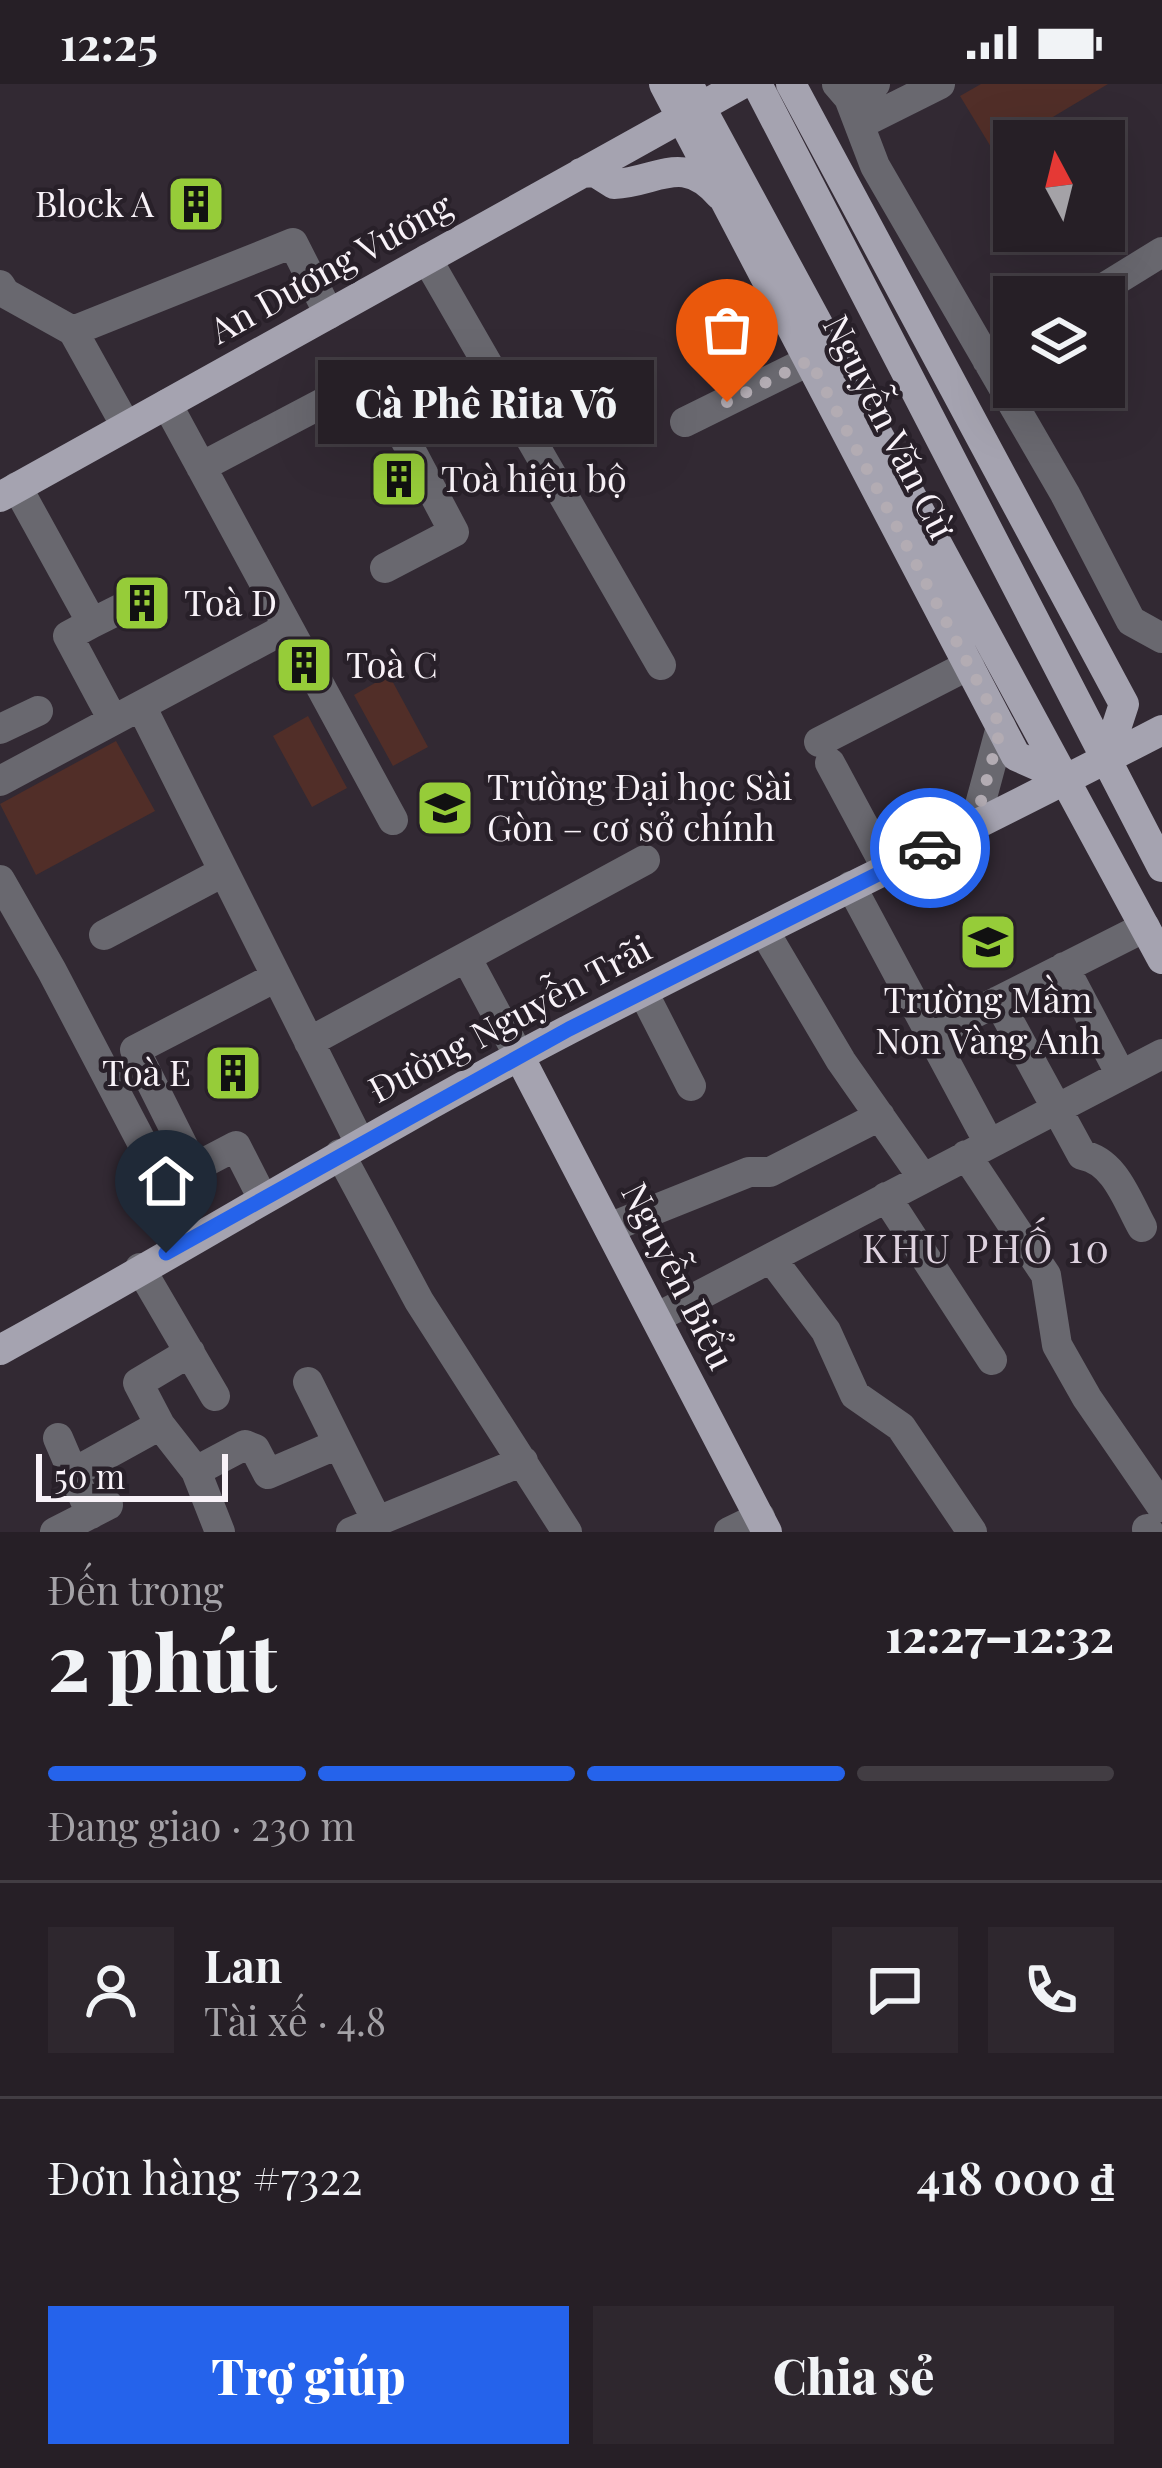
<!DOCTYPE html>
<html lang="vi">
<head>
<meta charset="utf-8">
<style>
  body { margin:0; font-family:"Playfair Display",serif; background:#2e272e; color:#f1f3f6; height:100vh; display:flex; flex-direction:column; font-size:45px; white-space:nowrap }
  * { box-sizing:border-box; margin:0 }
  p { font-size:39px; color:#a4a2a7 }
  .icon { flex:none; width:66px; height:66px; fill:none; stroke:currentColor; stroke-width:2; stroke-linecap:round; stroke-linejoin:round }
  .map { position:relative; height:1448px; overflow:hidden }
  .side { display:flex; flex-direction:column; background:#261f26; flex:1 }
  .side>* { flex:none }
  .needle { width:78px; rotate:353deg }
  .tools { position:absolute; left:993px; top:36px; display:grid; gap:24px }
  .tools a { display:grid; place-items:center; width:132px; height:132px; border-radius:0px; background:#261f26; box-shadow:0 12px 48px #0002,0 0 0 3px #423d43; font-size:60px }
  .scale { position:absolute; left:36px; bottom:30px; width:192px; box-sizing:border-box; padding-left:12px; border:6px solid #f8f2f8; border-top:0; font-size:33px; line-height:42px; white-space:nowrap; color:#f8f2f8; -webkit-text-stroke:9px #282029; paint-order:stroke }
  .pin { position:absolute; display:grid; place-items:center; width:102px; height:102px; color:#fff; margin:-123px -51px; border-radius:50% 50% 50% 0; rotate:-45deg; box-shadow:0 0 12px #0007 }
  .pin .icon { rotate:45deg }
  .courier { position:absolute; display:grid; place-items:center; width:120px; height:120px; margin:-60px; border:9px solid #2563eb; border-radius:50%; background:#fff; color:#222; box-shadow:0 3px 15px #0007 }
  .bubble { position:absolute; height:84px; border-radius:0px; background:#261f26; box-shadow:0 12px 48px #0002,0 0 0 3px #423d43; font-size:39px; font-weight:800; line-height:84px; text-align:center }
  .summary em { font-style:normal; font-weight:800 }
  .summary div { display:flex; flex-direction:column-reverse }
  .summary { display:flex; align-items:center; justify-content:space-between; height:204px; padding:0 48px }
  h1 { font-size:78px; font-weight:800; line-height:90px }
  .bar { display:grid; grid-template-columns:repeat(4,1fr); gap:18px 12px; align-content:center; height:144px; padding:0 48px }
  .bar i { height:15px; border-radius:9px; background:#423d43 }
  .bar .selected { background:#2563eb }
  .bar p { grid-column:span 4 }
  .line { display:flex; align-items:center; gap:30px; padding:0 48px; border-top:3px solid #423d43 }
  .line div { flex:1 }
  .round { display:grid; place-items:center; flex:none; width:126px; height:126px; border-radius:0px; background:#2e272e }
  .cta { display:flex; gap:24px; margin-top:auto; padding:24px 48px }
  .cta a { flex:1; height:138px; border-radius:0px; background:#2563eb; color:#fff; font-size:48px; font-weight:800; line-height:138px; text-align:center }
  .cta a+a { background:#2e272e; color:#f1f3f6 }
  .status { display:flex; justify-content:space-between; align-items:center; height:84px; padding:0 60px; background:#261f26; direction:ltr }
  .status svg { height:33px; fill:currentColor }
  .map>svg:first-child { display:block }
</style>
</head>
<body>
<div class="status"><b>12:25</b><svg viewBox="0 0 49 12"><path d="M0 12V9h3v3zM5 12V6h3v6zM10 12V3h3v9zM15 12V0h3v12zM26 1h20v11H26zM47 4h2v5h-2z"/></svg></div>
<div class="map">
<svg width="1162" height="1448" viewBox="0 0 1162 1448">
  <rect width="100%" height="100%" fill="#322933"/>
  <!-- green -->
  <path fill="#512e28" d="M981 0H1108L994 68 960 12Z
    M389 591 428 663 393 682 354 611Z
    M308 632 347 704 312 723 273 652Z
    M116 657 155 727 36 791 0 720Z"/>
  <g fill="none" stroke-linecap="round" stroke-linejoin="round">
    <!-- minor -->
    <path stroke="#69686f" stroke-width="30" d="M837 0 849 14 875 82 1065 410 1131 537 1162 554
      M849 14 875 0
      M860 40 940 0
      M427 175 661 581
      M0 201 5 209 73 247 126 342
      M1089 213 1162 168
      M73 247 293 159 329 230
      M987 276 1014 259
      M167 320 393 736
      M685 338 833 265
      M201 383 372 293 454 448 385 484
      M17 403 92 539 68 552 113 636
      M92 539 120 525
      M141 622 360 1059
      M0 645 38 627
      M819 658 969 581
      M830 679 887 785
      M0 697 288 543
      M974 743 1001 643
      M0 796 52 887 192 1154
      M851 802 989 1059
      M764 847 841 977 923 1094
      M104 851 223 788
      M466 873 519 972
      M1064 883 1121 991
      M643 908 691 1002
      M998 917 1082 1071C1115 1077 1127 1116 1142 1143
      M931 951 1145 843
      M309 958 645 776
      M340 1070 419 1217 567 1448
      M966 1071 1046 1191 1057 1261 1087 1314 1162 1423
      M262 1113 236 1062 194 1084 135 966 276 893
      M886 1113 992 1276
      M609 1144 749 1088H770L880 1032
      M771 1174 826 1247 855 1311 901 1343 972 1448
      M140 1184 215 1312
      M656 1234 1162 970
      M308 1298 376 1435
      M160 1341 196 1387 220 1448
      M58 1354 73 1389
      M196 1387 245 1361 255 1365 268 1390 338 1360
      M91 1430 73 1389 160 1341 138 1299 190 1268
      M1147 1445 1149 1448
      M55 1448 108 1421
      M351 1448 523 1377
      M729 1448 760 1433"/>
    <!-- major -->
    <path stroke="#a5a3b0" stroke-width="30" d="M664 0 1016 672 1068 695
      M688 0 1162 875
      M757 0 1162 783
      M791 0 1124 620 1106 675
      M581 89 595 88 614 100C658 98 682 68 720 111
      M0 413 742 0
      M519 972 767 1448
      M0 1266C191 1161 376 1046 570 945 766 843 966 748 1162 646"/>
  </g>
  <g fill="none" stroke-linecap="round" stroke-linejoin="round">
    <!-- done -->
    <path stroke="#b3acb3" stroke-width="12" stroke-dasharray="0 21.6" d="M727 318 810 276 1001 643 974 743 930 764"/>
    <!-- route -->
    <path stroke="#2563eb" stroke-width="15" d="M166 1169 569 945 930 764"/>
  </g>
  <!-- icons -->
  <defs>
    <g id="building-square" transform="scale(3)"><rect x="-9" y="-9" width="18" height="18" rx="4" fill="#96cc39" stroke="#282029"/><path d="M-4-6H4V6H1V3H-1V6H-4ZM-2.5-4.3h1.7v1.8h-1.7ZM.8-4.3h1.7v1.8H.8ZM-2.5-1h1.7V.8h-1.7ZM.8-1h1.7V.8H.8Z" fill="#111"/></g>
    <g id="university-square" transform="scale(3)"><rect x="-9" y="-9" width="18" height="18" rx="4" fill="#96cc39" stroke="#282029"/><path d="M0-5L7-2L0 1L-7-2ZM-4 1L0 2.5L4 1V4Q0 6-4 4Z" fill="#111"/></g>
    <g id="school-square" transform="scale(3)"><rect x="-9" y="-9" width="18" height="18" rx="4" fill="#96cc39" stroke="#282029"/><path d="M0-5L7-2L0 1L-7-2ZM-4 1L0 2.5L4 1V4Q0 6-4 4Z" fill="#111"/></g>
  </defs>
  <g fill-rule="evenodd">
    <use href="#building-square" x="196" y="120"/>
    <use href="#building-square" x="399" y="395"/>
    <use href="#building-square" x="142" y="519"/>
    <use href="#building-square" x="304" y="581"/>
    <use href="#university-square" x="445" y="724"/>
    <use href="#school-square" x="988" y="858"/>
    <use href="#building-square" x="233" y="989"/>
  </g>
  <g text-anchor="middle" stroke-width="9" stroke-linejoin="round" paint-order="stroke">
    <!-- poi labels -->
    <g font-size="36" fill="#f8f2f8" stroke="#282029" text-anchor="start">
      <text x="154" y="133" text-anchor="end">Block A</text>
      <text x="441" y="408">Toà hiệu bộ</text>
      <text x="184" y="532">Toà D</text>
      <text x="346" y="594">Toà C</text>
      <text x="487" y="716">Trường Đại học Sài<tspan x="487" dy="41">Gòn – cơ sở chính</tspan></text>
      <text x="988" y="929" text-anchor="middle">Trường Mầm<tspan x="988" dy="41">Non Vàng Anh</tspan></text>
      <text x="191" y="1002" text-anchor="end">Toà E</text>
    </g>
    <!-- street labels -->
    <g font-size="36" fill="#f8f2f8" stroke="#282029">
      <text transform="translate(331 184) rotate(-29)" y="13">An Dương Vương</text>
      <text transform="translate(889 343) rotate(63)" y="13">Nguyễn Văn Cừ</text>
      <text transform="translate(510 935) rotate(-28)" y="13">Đường Nguyễn Trãi</text>
      <text transform="translate(678 1192) rotate(63)" y="13">Nguyễn Biểu</text>
    </g>
    <!-- neighbourhood labels -->
    <g font-size="39" letter-spacing="3" fill="#ded2df" stroke="#282029">
      <text x="987" y="1179">KHU PHỐ 10</text>
    </g>
  </g>
</svg>
<div class="tools">
<a><svg class="needle" viewBox="-14 -14 28 28"><path d="M0-13l5 13h-10z" fill="#e53935"/><path d="M0 13l5-13h-10z" fill="#a4a2a7"/></svg></a>
<a><svg class="icon" aria-label="layers" viewBox="0 0 24 24"><path d="M12 4l9 5-9 5-9-5zM3 14l9 5 9-5"/></svg></a>
</div>
<div class="scale">50 m</div>
<div class="pin" style="left:727px;top:318px;background:#ea580c"><svg class="icon" aria-label="bag" viewBox="0 0 24 24"><path d="M5 8h14l-1 12H6zM9 8a3 3 0 0 1 6 0"/></svg></div>
<div class="pin" style="left:166px;top:1169px;background:#1f2937"><svg class="icon" aria-label="home" viewBox="0 0 24 24"><path d="M3 11l9-7 9 7M6 9v11h12V9"/></svg></div>
<div class="courier" style="left:930px;top:764px"><svg class="icon" aria-label="car" viewBox="0 0 24 24"><path d="M5 17H2v-5l4-1 3-4h7l3 4 3 1v5h-3M9 17h6M6 11h13"/><circle cx="7" cy="17" r="2"/><circle cx="17" cy="17" r="2"/></svg></div>
<div class="bubble" style="left:318px;top:276px;width:336px">Cà Phê Rita Võ</div>
</div>
<section class="side">
<div class="summary"><div><h1>2 phút</h1><p>Đến trong</p></div><em>12:27–12:32</em></div>
<div class="bar"><i class="selected"></i><i class="selected"></i><i class="selected"></i><i></i><p>Đang giao · 230 m</p></div>
<div class="line" style="height:216px"><a class="round"><svg class="icon" aria-label="person" viewBox="0 0 24 24"><circle cx="12" cy="8" r="4"/><path d="M4 21q1-7 8-7t8 7"/></svg></a><div><b>Lan</b><p>Tài xế · 4.8</p></div><a class="round"><svg class="icon" aria-label="chat" viewBox="0 0 24 24"><path d="M4 5h16v11H9l-5 4z"/></svg></a><a class="round"><svg class="icon" aria-label="phone" viewBox="0 0 24 24"><path d="M5 4h4l2 5-3 2q2 4 5 5l2-3 5 2v4C11 20 4 13 5 4z"/></svg></a></div>
<div class="line" style="height:156px"><div>Đơn hàng #7322</div><b>418 000 ₫</b></div>
<div class="cta"><a>Trợ giúp</a><a>Chia sẻ</a></div>
</section>
</body>
</html>
